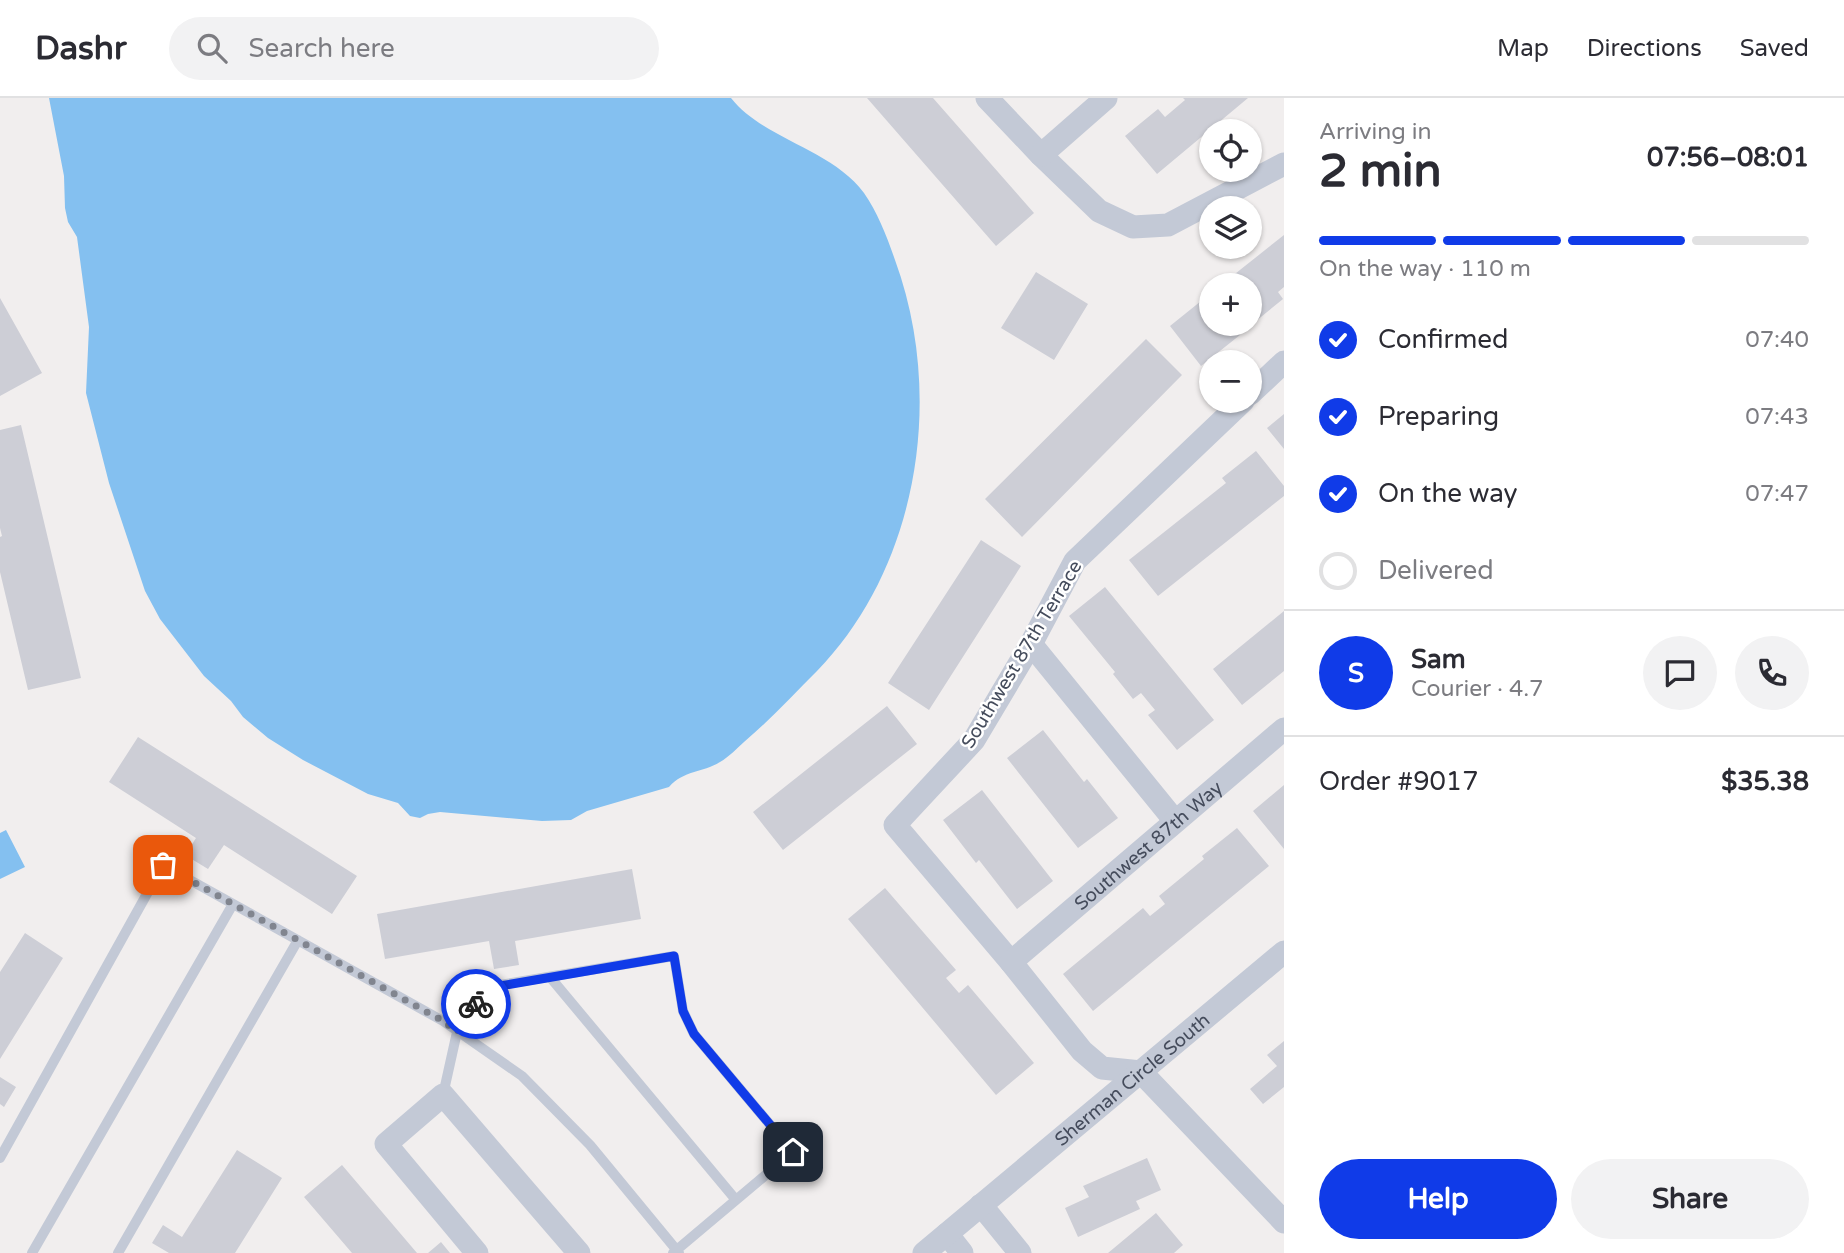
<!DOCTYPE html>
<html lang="en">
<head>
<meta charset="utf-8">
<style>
  body { margin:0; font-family:"Varela Round",sans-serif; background:#f2f2f3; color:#2b2b33; height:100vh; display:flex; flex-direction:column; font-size:26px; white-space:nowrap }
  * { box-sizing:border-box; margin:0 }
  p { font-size:23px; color:#7c7c81 }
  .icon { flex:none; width:38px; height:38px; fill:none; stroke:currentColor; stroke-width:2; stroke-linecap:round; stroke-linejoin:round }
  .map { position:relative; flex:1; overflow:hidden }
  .side { display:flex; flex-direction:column; background:#fff; width:560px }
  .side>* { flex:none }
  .fabs { position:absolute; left:1199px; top:21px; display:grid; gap:14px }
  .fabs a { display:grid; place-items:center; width:63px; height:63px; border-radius:50%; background:#fff; box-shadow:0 2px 5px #0004; font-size:35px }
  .pin { position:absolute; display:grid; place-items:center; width:60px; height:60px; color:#fff; margin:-30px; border-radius:14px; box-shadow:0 4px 10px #0006 }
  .courier { position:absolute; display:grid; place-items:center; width:70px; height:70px; margin:-35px; border:5px solid #103be8; border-radius:50%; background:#fff; color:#222; box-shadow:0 2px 9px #0007 }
  .overview em { font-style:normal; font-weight:700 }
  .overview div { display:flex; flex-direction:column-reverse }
  .overview { display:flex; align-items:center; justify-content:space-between; height:119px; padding:0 35px }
  h1 { font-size:46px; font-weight:700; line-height:52px }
  .bar { display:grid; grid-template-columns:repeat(4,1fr); gap:10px 7px; align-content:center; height:84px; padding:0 35px }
  .bar i { height:9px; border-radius:5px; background:#e1e1e2 }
  .bar .current { background:#103be8 }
  .bar p { grid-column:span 4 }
  .line { display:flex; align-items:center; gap:18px; padding:0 35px; border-top:2px solid #e1e1e2 }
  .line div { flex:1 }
  .round { display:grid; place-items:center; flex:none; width:74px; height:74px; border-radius:37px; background:#f2f2f3 }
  ol { padding:0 35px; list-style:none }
  li { display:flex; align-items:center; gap:21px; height:77px }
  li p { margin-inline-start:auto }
  li .icon { padding:7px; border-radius:50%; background:#103be8; color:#fff; stroke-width:4 }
  li:last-child { color:#7c7c81 }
  li i { width:38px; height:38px; border:4px solid #e1e1e2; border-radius:50% }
  .action { display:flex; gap:14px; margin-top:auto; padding:14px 35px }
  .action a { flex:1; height:80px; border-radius:42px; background:#103be8; color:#fff; font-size:28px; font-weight:700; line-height:80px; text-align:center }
  .action a+a { background:#f2f2f3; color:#2b2b33 }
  header { display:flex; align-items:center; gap:42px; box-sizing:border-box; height:98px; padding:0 35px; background:#fff; border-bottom:2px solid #e1e1e2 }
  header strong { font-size:33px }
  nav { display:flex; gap:38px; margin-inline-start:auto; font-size:24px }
  .search { width:490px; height:63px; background:#f2f2f3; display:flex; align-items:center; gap:18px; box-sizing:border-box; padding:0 24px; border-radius:38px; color:#7c7c81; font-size:26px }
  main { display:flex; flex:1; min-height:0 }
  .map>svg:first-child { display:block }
</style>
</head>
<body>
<header>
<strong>Dashr</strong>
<div class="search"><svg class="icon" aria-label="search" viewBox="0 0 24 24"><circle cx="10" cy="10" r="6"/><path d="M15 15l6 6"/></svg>Search here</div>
<nav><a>Map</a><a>Directions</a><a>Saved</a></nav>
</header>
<main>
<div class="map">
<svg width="1284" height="1155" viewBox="0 0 1284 1155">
  <rect width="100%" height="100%" fill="#f1eeee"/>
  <!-- water -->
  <path fill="#84c0f0" d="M49 0H731C763 41 832 51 864 95 878 115 887 139 895 162 945 298 919 468 817 573 793 597 770 622 744 644 737 650 729 659 720 664 702 675 684 672 669 689L587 713 571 722 542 723 440 714 428 716 420 720 410 718 398 705 368 696 303 662 268 640 243 619 231 603 204 578 160 521 145 493 109 385 86 295 89 229 77 139 68 124 65 110 64 78Z
    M6 732 25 769 0 781V735Z"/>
  <!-- building -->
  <path fill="#cdced6" d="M867 0H933L1034 115 996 148Z
    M1183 0H1248L1157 76 1125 38 1158 11 1165 19 1185 2Z
    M1284 137V189L1278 194 1283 201 1256 223 1251 217 1250 218V187H1221Z
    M1036 174 1088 206 1054 262 1001 230Z
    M1211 195V226H1239L1235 230 1240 237 1201 268 1170 228Z
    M0 200 42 275 0 298Z
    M1146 241 1182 277 1022 439 985 401Z
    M1284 316V351L1267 330Z
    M21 327 81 580 28 592 0 474V439L2 438 0 430V332Z
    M1256 353 1284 388V398L1158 498 1129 462 1226 385 1222 380Z
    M981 442 1021 468 929 612 888 585Z
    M1105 489 1214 622 1177 652 1148 617 1155 612 1141 595 1133 601 1113 576 1115 574 1069 518Z
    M1284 513V573L1242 607 1213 571Z
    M887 608 917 646 783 752 753 714Z
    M1043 632 1084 684 1087 681 1118 720 1078 750 1007 660Z
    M138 639 357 778 332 816 224 747 208 771 185 757 196 740 109 684Z
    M1284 687V751L1253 713Z
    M982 692 1053 783 1017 811 979 762 976 765 943 722Z
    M1237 730 1269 768 1093 913 1063 876 1143 810 1150 818 1165 806 1159 798 1204 761 1202 758Z
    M632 771 641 821 515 843 519 867 494 871 489 843 385 861 377 816Z
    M885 790 956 872 946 880 959 895 968 887 1034 965 996 997 848 821Z
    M25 835 63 860 0 961V874Z
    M1284 943V989L1263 1006 1250 991 1277 968 1267 957Z
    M0 979 16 989 4 1009 0 1006Z
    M237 1052 282 1080 235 1155H169L152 1145 163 1127 182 1139Z
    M1147 1060 1161 1092 1136 1103 1140 1111 1078 1139 1065 1110 1089 1099 1083 1088Z
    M342 1067 417 1155H352L304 1099Z
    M1156 1115 1183 1147 1174 1155H1108Z
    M441 1144 450 1155H428Z"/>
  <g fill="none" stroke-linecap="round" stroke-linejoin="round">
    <!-- lane -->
    <path stroke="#c3c9d6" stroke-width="10" d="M550 879 736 1102
      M443 997 457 934 488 889 674 858 683 913 694 936 793 1054 673 1155
      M0 1060 163 767 443 923 522 978 590 1047 679 1155
      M32 1155 233 806
      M118 1155 298 842"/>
    <!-- street -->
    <g stroke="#c3c9d6" stroke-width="23">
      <path d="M987 0 1041 57 1099 113 1133 129 1168 127 1284 66"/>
      <path d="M1041 57 1106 0"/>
      <path d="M1250 296 1284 264"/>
      <path d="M1243 303 1075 463 1031 546 974 642 895 727 1011 864 1082 953 1102 970 1141 974 1284 1124"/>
      <path d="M1031 546 1175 723"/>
      <path id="s1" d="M1011 864 1284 631"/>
      <path d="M981 1107 1020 1155"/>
      <path d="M947 1136 962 1155"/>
      <path d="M477 1155 386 1046 443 997 579 1155"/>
      <path id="s2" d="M924 1155 1284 854"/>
    </g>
  </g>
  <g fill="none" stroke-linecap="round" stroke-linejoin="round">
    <!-- done -->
    <path stroke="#81858f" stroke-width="7" stroke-dasharray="0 12.6" d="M163 767 443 923 457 934 476 906"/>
    <!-- route -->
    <path stroke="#103be8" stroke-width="9" d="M476 906 488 890 674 858 683 913 694 936 793 1054"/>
  </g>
  <g text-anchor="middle" stroke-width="5" stroke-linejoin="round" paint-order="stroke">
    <!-- street labels -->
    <g font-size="19" fill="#454c5c" stroke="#fff">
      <text transform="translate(1021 556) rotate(-59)" y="7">Southwest 87th Terrace</text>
      <text dy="7" stroke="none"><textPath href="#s1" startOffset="180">Southwest 87th Way</textPath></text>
      <text dy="7" stroke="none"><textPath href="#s2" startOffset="271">Sherman Circle South</textPath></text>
    </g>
  </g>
</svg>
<div class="fabs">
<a><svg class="icon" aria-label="locate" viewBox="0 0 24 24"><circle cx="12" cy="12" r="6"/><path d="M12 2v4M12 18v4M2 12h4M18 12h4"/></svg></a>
<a><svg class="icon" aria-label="layers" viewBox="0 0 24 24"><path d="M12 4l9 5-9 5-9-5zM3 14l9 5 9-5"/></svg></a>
<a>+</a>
<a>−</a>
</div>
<div class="pin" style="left:163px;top:767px;background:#ea580c"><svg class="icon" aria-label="bag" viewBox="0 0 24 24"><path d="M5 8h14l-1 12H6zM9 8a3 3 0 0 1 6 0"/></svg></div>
<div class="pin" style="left:793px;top:1054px;background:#1f2937"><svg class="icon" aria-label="home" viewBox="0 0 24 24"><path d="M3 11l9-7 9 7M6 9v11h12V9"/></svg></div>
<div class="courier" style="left:476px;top:906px"><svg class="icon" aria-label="bike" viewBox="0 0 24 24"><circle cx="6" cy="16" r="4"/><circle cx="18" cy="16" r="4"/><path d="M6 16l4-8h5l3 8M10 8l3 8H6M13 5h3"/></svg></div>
</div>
<section class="side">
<div class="overview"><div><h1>2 min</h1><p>Arriving in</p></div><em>07:56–08:01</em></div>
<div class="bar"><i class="current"></i><i class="current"></i><i class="current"></i><i></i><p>On the way · 110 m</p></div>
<ol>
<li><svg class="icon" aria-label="check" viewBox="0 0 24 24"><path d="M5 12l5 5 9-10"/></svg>Confirmed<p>07:40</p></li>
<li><svg class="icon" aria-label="check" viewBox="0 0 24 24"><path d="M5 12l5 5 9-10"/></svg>Preparing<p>07:43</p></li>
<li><svg class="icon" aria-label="check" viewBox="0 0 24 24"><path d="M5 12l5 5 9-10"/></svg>On the way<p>07:47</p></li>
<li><i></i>Delivered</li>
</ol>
<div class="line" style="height:126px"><b class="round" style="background:#103be8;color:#fff">S</b><div><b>Sam</b><p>Courier · 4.7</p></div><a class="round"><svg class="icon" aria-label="chat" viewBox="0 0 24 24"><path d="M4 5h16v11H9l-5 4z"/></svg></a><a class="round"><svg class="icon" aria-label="phone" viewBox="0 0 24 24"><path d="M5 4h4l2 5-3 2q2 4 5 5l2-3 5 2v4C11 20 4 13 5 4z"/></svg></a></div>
<div class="line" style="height:91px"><div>Order #9017</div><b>$35.38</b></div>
<div class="action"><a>Help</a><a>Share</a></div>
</section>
</main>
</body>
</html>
